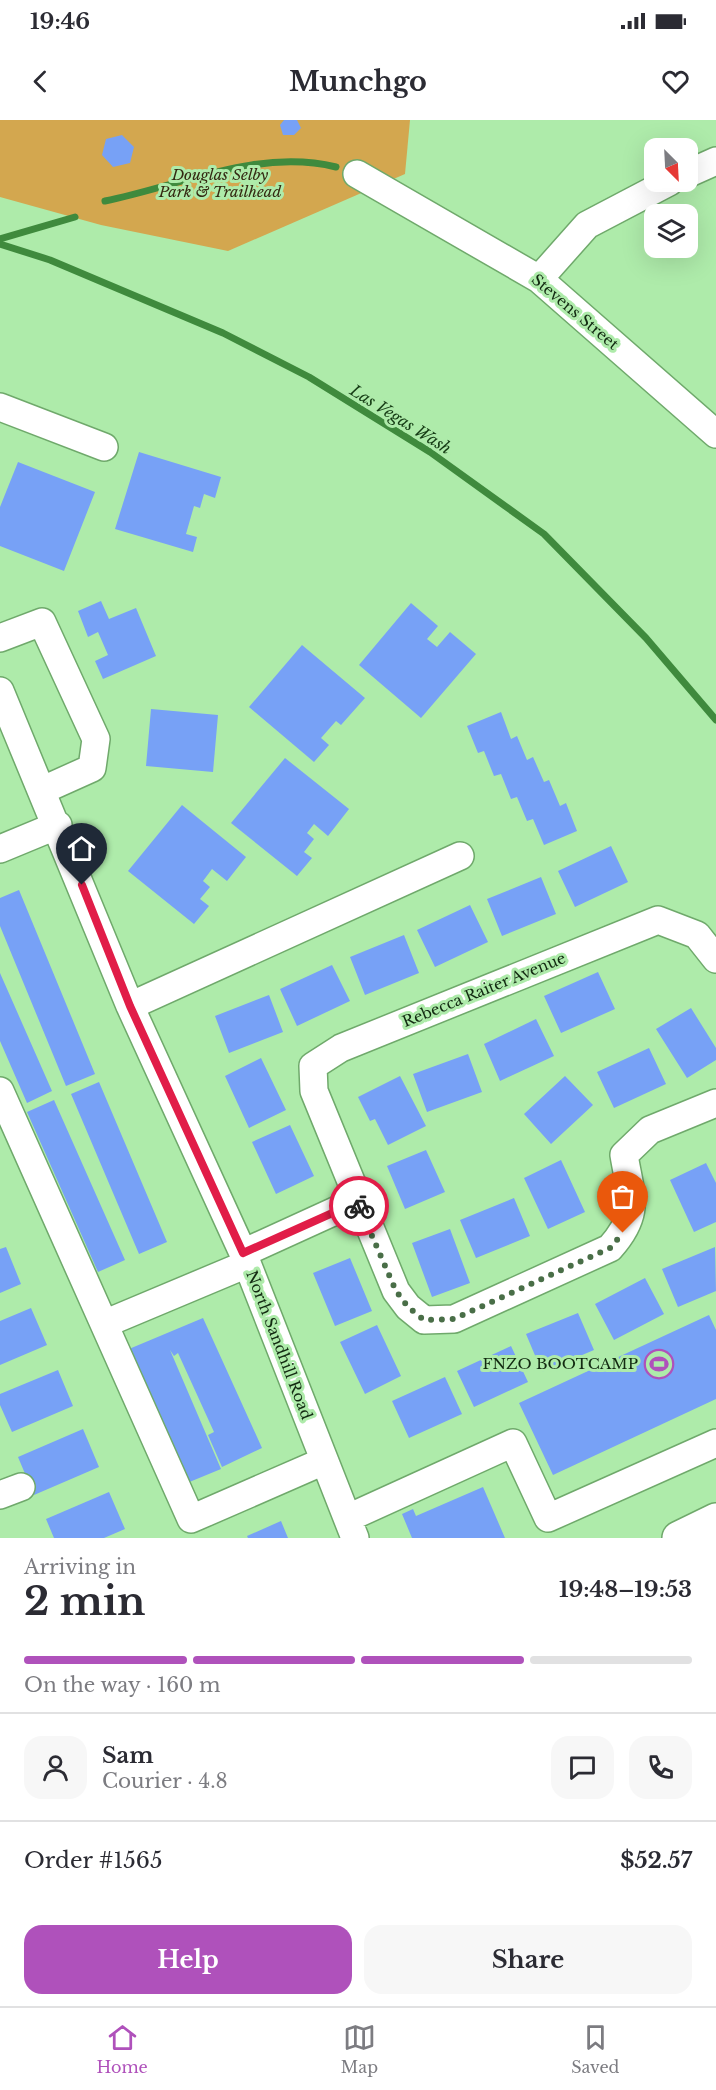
<!DOCTYPE html>
<html lang="en">
<head>
<meta charset="utf-8">
<style>
  body { margin:0; font-family:"Libre Baskerville",serif; background:#f7f7f7; color:#2b2b33; height:100vh; display:flex; flex-direction:column; font-size:22px; white-space:nowrap }
  * { box-sizing:border-box; margin:0 }
  p { font-size:20px; color:#7c7c81 }
  .icon { flex:none; width:33px; height:33px; fill:none; stroke:currentColor; stroke-width:2; stroke-linecap:round; stroke-linejoin:round }
  .map { position:relative; height:1418px; overflow:hidden }
  .side { display:flex; flex-direction:column; background:#fff; flex:1 }
  .side>* { flex:none }
  .needle { width:39px; rotate:156deg }
  .fabs { position:absolute; left:644px; top:18px; display:grid; gap:12px }
  .fabs a { display:grid; place-items:center; width:54px; height:54px; border-radius:12px; background:#fff; box-shadow:0 6px 24px #0002; font-size:30px }
  .pin { position:absolute; display:grid; place-items:center; width:51px; height:51px; color:#fff; margin:-62px -26px; border-radius:50% 50% 50% 0; rotate:-45deg; box-shadow:0 0 6px #0007 }
  .pin .icon { rotate:45deg }
  .courier { position:absolute; display:grid; place-items:center; width:60px; height:60px; margin:-30px; border:4px solid #e11d48; border-radius:50%; background:#fff; color:#222; box-shadow:0 2px 8px #0007 }
  .overview em { font-style:normal; font-weight:800 }
  .overview div { display:flex; flex-direction:column-reverse }
  .overview { display:flex; align-items:center; justify-content:space-between; height:102px; padding:0 24px }
  h1 { font-size:39px; font-weight:800; line-height:45px }
  .bar { display:grid; grid-template-columns:repeat(4,1fr); gap:9px 6px; align-content:center; height:72px; padding:0 24px }
  .bar i { height:8px; border-radius:4px; background:#e1e1e2 }
  .bar .current { background:#af51bb }
  .bar p { grid-column:span 4 }
  .line { display:flex; align-items:center; gap:15px; padding:0 24px; border-top:2px solid #e1e1e2 }
  .line div { flex:1 }
  .round { display:grid; place-items:center; flex:none; width:63px; height:63px; border-radius:18px; background:#f7f7f7 }
  .primary-button { display:flex; gap:12px; margin-top:auto; padding:12px 24px }
  .primary-button a { flex:1; height:69px; border-radius:18px; background:#af51bb; color:#fff; font-size:24px; font-weight:800; line-height:69px; text-align:center }
  .primary-button a+a { background:#f7f7f7; color:#2b2b33 }
  .status { display:flex; justify-content:space-between; align-items:center; height:42px; padding:0 30px; background:#fff; direction:ltr }
  .status svg { height:16px; fill:currentColor }
  header { display:flex; justify-content:space-between; align-items:center; height:78px; padding:0 24px; background:#fff; font-size:27px; font-weight:800 }
  .tab-bar { display:flex; justify-content:space-around; align-items:center; height:84px; border-top:2px solid #e1e1e2; background:#fff; font-size:16px; color:#7c7c81 }
  .tab-bar a { display:grid; justify-items:center; gap:3px }
  .tab-bar .current { color:#af51bb }
  .map>svg:first-child { display:block }
</style>
</head>
<body>
<div class="status"><b>19:46</b><svg viewBox="0 0 49 12"><path d="M0 12V9h3v3zM5 12V6h3v6zM10 12V3h3v9zM15 12V0h3v12zM26 1h20v11H26zM47 4h2v5h-2z"/></svg></div>
<header><svg class="icon" aria-label="back" viewBox="0 0 24 24"><path d="M15 5l-7 7 7 7"/></svg>Munchgo<svg class="icon" aria-label="heart" viewBox="0 0 24 24"><path d="M12 20l-8-8c-3-5 5-10 8-4 3-6 11-1 8 4z"/></svg></header>
<div class="map">
<svg width="716" height="1418" viewBox="0 0 716 1418">
  <rect width="100%" height="100%" fill="#aeebaa"/>
  <!-- green -->
  <path fill="#d3a74f" d="M0 0H410L405 54 228 131 101 105 0 77Z"/>
  <g fill="none" stroke-linecap="round" stroke-linejoin="round">
    <!-- stream -->
    <path stroke="#3f8a3d" stroke-width="7" d="M105 81C180 66 258 28 336 47
      M0 119 75 97
      M0 124 50 140 223 213 309 257 430 332 544 414 646 518 716 600"/>
  </g>
  <!-- building -->
  <path fill="#77a1f6" d="M284 0H297L301 8 294 15H283L280 5Z
    M122 15 134 27 130 43 113 47 102 35 106 19Z
    M139 332 221 357 215 378 204 374 200 388 194 386 186 414 197 417 193 432 115 409Z
    M18 342 95 372 64 451 0 426V387Z
    M101 481 109 499 136 488 156 536 103 559 95 541 108 535 98 512 88 517 78 491Z
    M411 483 438 506 427 519 437 527 450 512 476 534 421 598 359 545Z
    M302 525 365 578 341 605 336 601 321 618 329 625 314 642 249 587Z
    M151 589 218 595 213 652 146 646Z
    M501 592 511 619 517 616 527 640 533 637 544 662 549 660 560 686 566 683 577 711 544 725 533 699 527 701 517 677 511 679 501 654 494 656 484 631 478 633 467 606Z
    M285 638 349 689 328 716 314 704 307 713 314 719 304 732 312 738 297 756 231 703Z
    M182 685 246 737 227 761 212 749 203 761 210 767 200 779 209 786 194 804 128 751Z
    M611 726 628 762 575 787 558 751Z
    M541 757 556 794 502 816 487 779Z
    M19 770 95 954 66 966 0 806V778Z
    M470 785 488 822 435 847 417 810Z
    M404 815 419 853 365 875 350 837Z
    M332 845 350 881 297 906 280 869Z
    M598 852 615 889 561 913 544 876Z
    M0 853 52 971 27 983 0 921Z
    M269 875 283 912 229 933 215 896Z
    M691 888 716 928V940L687 958 656 909Z
    M536 899 554 936 500 961 484 924Z
    M649 928 666 964 614 988 597 952Z
    M468 934 482 972 427 992 413 954Z
    M261 938 286 990 249 1008 225 956Z
    M400 956 426 1006 388 1025 375 999 370 1001 358 977Z
    M565 956 593 985 551 1024 524 994Z
    M99 962 167 1122 139 1134 71 974Z
    M54 980 125 1140 98 1152 27 992Z
    M290 1005 314 1056 276 1074 252 1022Z
    M426 1030 445 1072 405 1089 387 1046Z
    M561 1040 585 1092 548 1109 524 1058Z
    M706 1043 716 1063V1102L694 1112 670 1060Z
    M514 1078 530 1116 476 1138 460 1100Z
    M450 1109 470 1163 432 1177 412 1123Z
    M6 1127 21 1164 0 1173V1129Z
    M715 1127 716 1171 678 1187 662 1149Z
    M350 1138 372 1191 335 1206 313 1153Z
    M645 1158 664 1194 614 1220 595 1184Z
    M31 1188 47 1225 0 1245V1201Z
    M578 1193 594 1230 542 1252 526 1214Z
    M709 1195 716 1210V1279L553 1355 519 1283Z
    M203 1198 262 1328 222 1347 208 1315 214 1312 178 1233 174 1236 170 1230 221 1349 187 1363 129 1229Z
    M377 1205 401 1256 365 1274 340 1222Z
    M511 1226 528 1262 474 1287 457 1251Z
    M58 1250 73 1286 12 1312 0 1285V1274Z
    M445 1257 462 1294 409 1318 392 1281Z
    M83 1309 99 1347 34 1375 18 1337Z
    M483 1367 505 1418H412L402 1394 413 1389 416 1396Z
    M109 1372 125 1409 104 1418H54L46 1399Z
    M281 1401 288 1418H248L247 1416Z"/>
  <g fill="none" stroke-linecap="round" stroke-linejoin="round">
    <!-- minor casing -->
    <g stroke="#6fa96b" stroke-width="30">
      <path id="minor" d="M357 54 539 159 716 314
        M687 54 716 41
        M539 159 587 105 669 62
        M0 287 104 327
        M0 518 42 502 96 619 92 648 43 670
        M0 571 130 886 243 1133 355 1418
        M0 729 58 705
        M716 839 697 815 658 800 341 928 313 946 314 971 396 1171 408 1187 424 1200 454 1199 610 1128C641 1093 631 1077 624 1035L650 1010 716 983
        M130 886 460 736
        M0 971 104 1204 247 1144
        M243 1133 357 1081
        M104 1204 191 1399 324 1341
        M0 1375 21 1367
        M348 1398 513 1323 548 1398 716 1323"/>
    </g>
    <!-- major casing -->
    <g stroke="#6fa96b" stroke-width="36">
      <path id="major" d="M679 1418 716 1400"/>
    </g>
    <!-- minor -->
    <use href="#minor" stroke="#fff" stroke-width="27"/>
    <!-- major -->
    <use href="#major" stroke="#fff" stroke-width="33"/>
  </g>
  <g fill="none" stroke-linecap="round" stroke-linejoin="round">
    <!-- done -->
    <path stroke="#496e47" stroke-width="6" stroke-dasharray="0 10.8" d="M359 1086 396 1171 408 1187 424 1200 454 1199 610 1128 623 1113"/>
    <!-- route -->
    <path stroke="#e11d48" stroke-width="8" d="M82 765 130 886 243 1133 357 1082 359 1086"/>
  </g>
  <!-- icons -->
  <defs>
    <g id="stadium-ring" transform="scale(1.5)"><circle r="9.5" fill="#aeebaa" stroke="#af51bb" stroke-width="1.5"/><path d="M0-5a6.5 5 0 1 0 0 10a6.5 5 0 1 0 0-10ZM-3.5-1.8h7v3.6h-7Z" fill="#af51bb"/></g>
  </defs>
  <g fill-rule="evenodd">
    <use href="#stadium-ring" x="659" y="1244"/>
  </g>
  <g text-anchor="middle" stroke-width="6" stroke-linejoin="round" paint-order="stroke">
    <!-- park labels -->
    <g font-size="15" font-style="italic" fill="#342912" stroke="#aeebaa">
      <text x="220" y="60">Douglas Selby<tspan x="220" dy="17">Park &amp; Trailhead</tspan></text>
    </g>
    <!-- street labels -->
    <g font-size="15" fill="#122a11" stroke="#aeebaa">
      <text transform="translate(575 192) rotate(40)" y="5">Stevens Street</text>
      <text transform="translate(484 870) rotate(-22)" y="5">Rebecca Raiter Avenue</text>
      <text transform="translate(279 1225) rotate(69)" y="5">North Sandhill Road</text>
    </g>
    <!-- poi labels -->
    <g font-size="15" fill="#122a11" stroke="#aeebaa" text-anchor="end">
      <text x="638" y="1249">FNZO BOOTCAMP</text>
    </g>
    <!-- water labels -->
    <g font-size="16" font-style="italic" fill="#163c15" stroke="#aeebaa">
      <text transform="translate(401 299) rotate(32)" y="6">Las Vegas Wash</text>
    </g>
  </g>
</svg>
<div class="fabs">
<a><svg class="needle" viewBox="-14 -14 28 28"><path d="M0-13l5 13h-10z" fill="#e53935"/><path d="M0 13l5-13h-10z" fill="#7c7c81"/></svg></a>
<a><svg class="icon" aria-label="layers" viewBox="0 0 24 24"><path d="M12 4l9 5-9 5-9-5zM3 14l9 5 9-5"/></svg></a>
</div>
<div class="pin" style="left:623px;top:1113px;background:#ea580c"><svg class="icon" aria-label="bag" viewBox="0 0 24 24"><path d="M5 8h14l-1 12H6zM9 8a3 3 0 0 1 6 0"/></svg></div>
<div class="pin" style="left:82px;top:765px;background:#1f2937"><svg class="icon" aria-label="home" viewBox="0 0 24 24"><path d="M3 11l9-7 9 7M6 9v11h12V9"/></svg></div>
<div class="courier" style="left:359px;top:1086px"><svg class="icon" aria-label="bike" viewBox="0 0 24 24"><circle cx="6" cy="16" r="4"/><circle cx="18" cy="16" r="4"/><path d="M6 16l4-8h5l3 8M10 8l3 8H6M13 5h3"/></svg></div>
</div>
<section class="side">
<div class="overview"><div><h1>2 min</h1><p>Arriving in</p></div><em>19:48–19:53</em></div>
<div class="bar"><i class="current"></i><i class="current"></i><i class="current"></i><i></i><p>On the way · 160 m</p></div>
<div class="line" style="height:108px"><a class="round"><svg class="icon" aria-label="person" viewBox="0 0 24 24"><circle cx="12" cy="8" r="4"/><path d="M4 21q1-7 8-7t8 7"/></svg></a><div><b>Sam</b><p>Courier · 4.8</p></div><a class="round"><svg class="icon" aria-label="chat" viewBox="0 0 24 24"><path d="M4 5h16v11H9l-5 4z"/></svg></a><a class="round"><svg class="icon" aria-label="phone" viewBox="0 0 24 24"><path d="M5 4h4l2 5-3 2q2 4 5 5l2-3 5 2v4C11 20 4 13 5 4z"/></svg></a></div>
<div class="line" style="height:78px"><div>Order #1565</div><b>$52.57</b></div>
<div class="primary-button"><a>Help</a><a>Share</a></div>
</section>
<nav class="tab-bar">
<a class="current"><svg class="icon" aria-label="home" viewBox="0 0 24 24"><path d="M3 11l9-7 9 7M6 9v11h12V9"/></svg>Home</a>
<a><svg class="icon" aria-label="map" viewBox="0 0 24 24"><path d="M3 6l6-2 6 2 6-2v14l-6 2-6-2-6 2zM9 4v14M15 6v14"/></svg>Map</a>
<a><svg class="icon" aria-label="saved" viewBox="0 0 24 24"><path d="M7 4h10v16l-5-4-5 4z"/></svg>Saved</a>
</nav>
</body>
</html>
